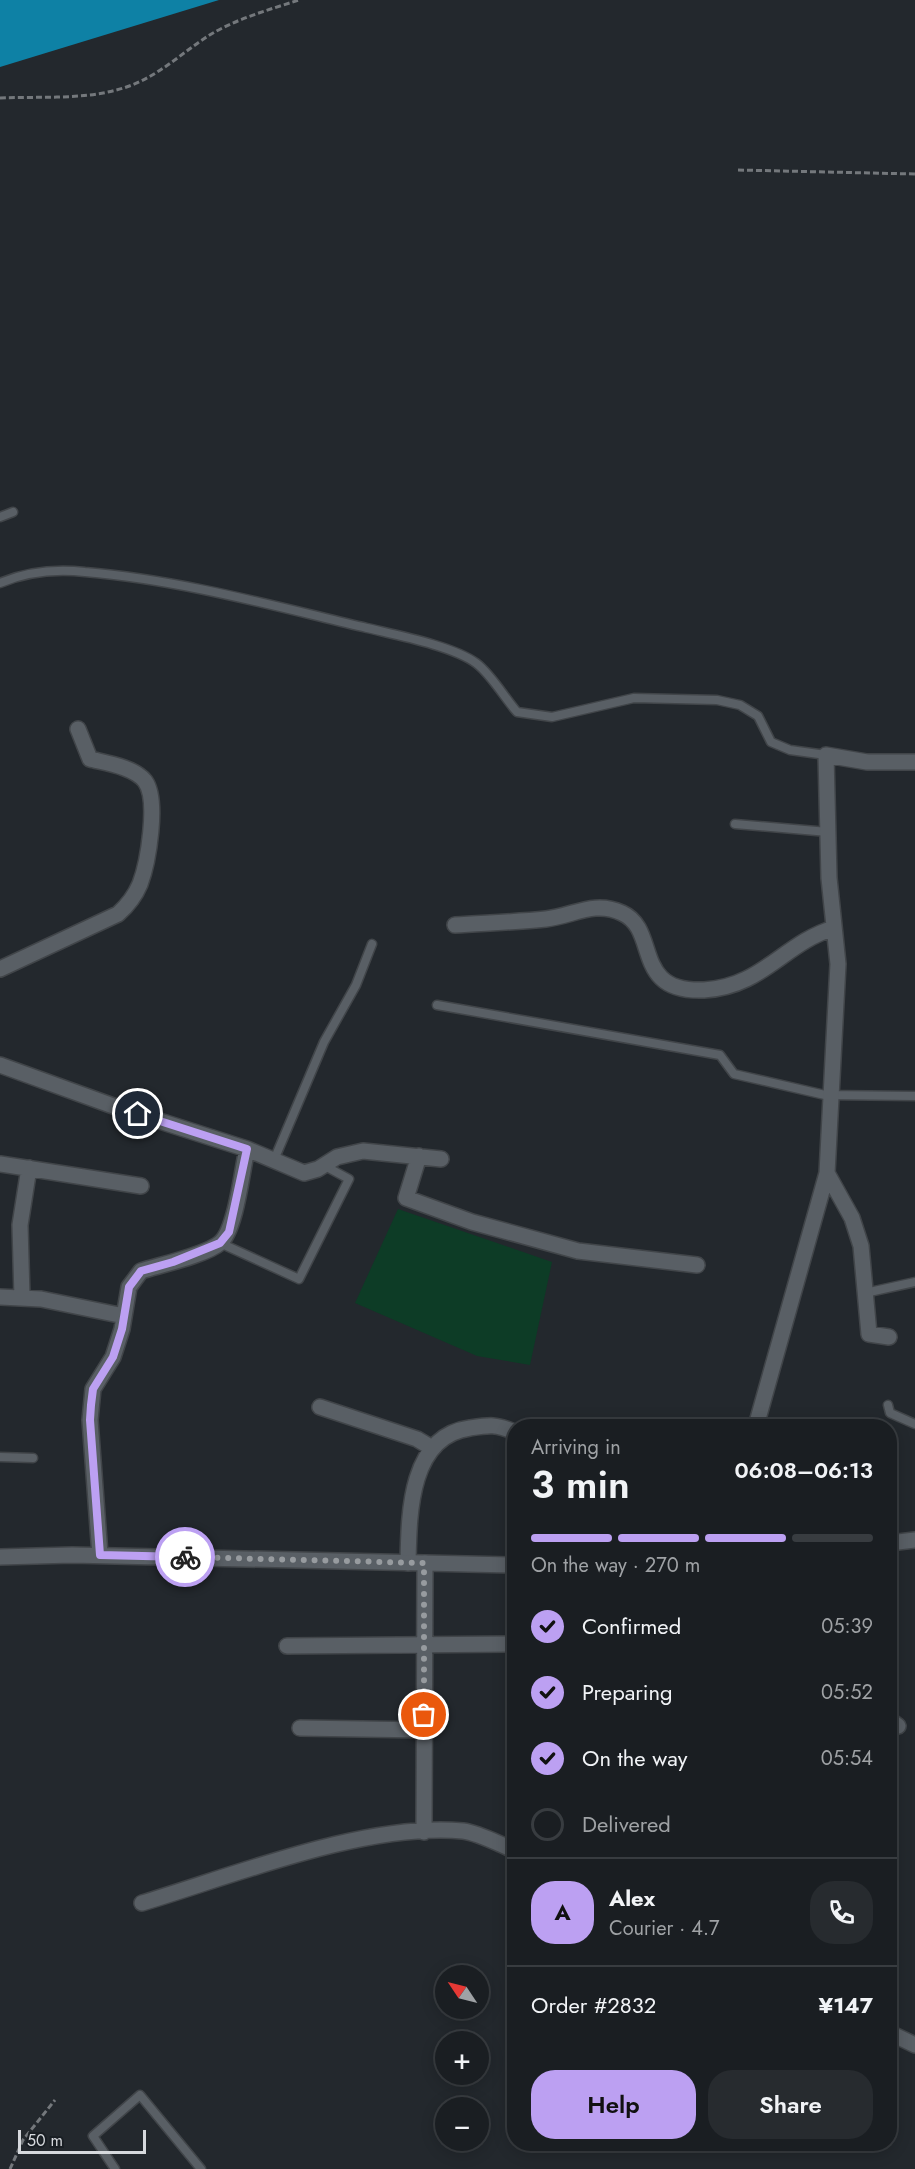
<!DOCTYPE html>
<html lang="en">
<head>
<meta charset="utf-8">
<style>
  body { margin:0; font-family:Jost,sans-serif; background:#272b2f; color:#f1f3f6; height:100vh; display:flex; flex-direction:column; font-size:22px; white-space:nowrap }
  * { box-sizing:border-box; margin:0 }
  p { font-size:20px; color:#9fa2a5 }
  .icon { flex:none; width:33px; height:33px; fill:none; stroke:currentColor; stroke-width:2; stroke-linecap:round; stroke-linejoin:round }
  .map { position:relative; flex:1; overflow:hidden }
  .panel { position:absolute; left:507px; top:1419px; width:390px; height:732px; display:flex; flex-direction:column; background:#1a1e22; border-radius:24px; box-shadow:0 3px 15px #0003,0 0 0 2px #383c40 }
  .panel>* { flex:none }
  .needle { width:39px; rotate:305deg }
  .buttons { position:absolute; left:435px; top:1965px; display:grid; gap:12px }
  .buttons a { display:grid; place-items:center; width:54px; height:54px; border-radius:50%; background:#1a1e22; box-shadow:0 3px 15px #0003,0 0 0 2px #383c40; font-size:30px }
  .scale { position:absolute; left:18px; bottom:15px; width:128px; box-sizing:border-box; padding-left:6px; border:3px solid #d6d9dd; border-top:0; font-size:16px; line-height:21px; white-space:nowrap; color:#d6d9dd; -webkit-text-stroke:4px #191e23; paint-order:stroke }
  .pin { position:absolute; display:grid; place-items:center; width:51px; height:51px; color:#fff; margin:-26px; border:3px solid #fff; border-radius:50%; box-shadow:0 2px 6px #0007 }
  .courier { position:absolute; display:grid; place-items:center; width:60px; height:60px; margin:-30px; border:4px solid #bca0f2; border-radius:50%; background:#fff; color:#222; box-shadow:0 2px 8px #0007 }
  .headline em { font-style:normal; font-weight:600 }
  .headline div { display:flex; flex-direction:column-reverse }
  .headline { display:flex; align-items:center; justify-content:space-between; height:102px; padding:0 24px }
  h1 { font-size:39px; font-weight:600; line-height:45px }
  .bar { display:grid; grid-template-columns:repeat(4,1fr); gap:9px 6px; align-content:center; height:72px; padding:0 24px }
  .bar i { height:8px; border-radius:4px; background:#383c40 }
  .bar .selected { background:#bca0f2 }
  .bar p { grid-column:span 4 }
  .line { display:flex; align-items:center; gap:15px; padding:0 24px; border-top:2px solid #383c40 }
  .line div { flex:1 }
  .round { display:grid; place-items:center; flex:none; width:63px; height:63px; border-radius:24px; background:#272b2f }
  ol { padding:0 24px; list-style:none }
  li { display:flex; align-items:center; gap:18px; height:66px }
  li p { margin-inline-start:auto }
  li .icon { padding:6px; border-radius:50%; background:#bca0f2; color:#111; stroke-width:4 }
  li:last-child { color:#9fa2a5 }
  li i { width:33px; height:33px; border:3px solid #383c40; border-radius:50% }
  .button { display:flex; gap:12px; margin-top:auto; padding:12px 24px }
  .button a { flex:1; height:69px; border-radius:24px; background:#bca0f2; color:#111; font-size:24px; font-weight:600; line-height:69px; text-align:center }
  .button a+a { background:#272b2f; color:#f1f3f6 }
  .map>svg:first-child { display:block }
</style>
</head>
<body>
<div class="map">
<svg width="915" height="2169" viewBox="0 0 915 2169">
  <rect width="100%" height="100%" fill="#23282d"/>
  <!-- green -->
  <path fill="#0d3c26" d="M398 1209 552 1262 530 1365 477 1356 355 1303Z"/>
  <!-- water -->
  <path fill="#0e81a5" d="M0 0H219L0 67Z"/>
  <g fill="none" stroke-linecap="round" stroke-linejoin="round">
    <!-- service casing -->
    <g stroke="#414549" stroke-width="11">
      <path id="service" d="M0 517 13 512
        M0 583C26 572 57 569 85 572 181 580 274 606 367 628 396 635 453 646 476 663 491 674 504 697 517 712L552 717 634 698 717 700 740 705 758 716 771 742 790 750 826 755
        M735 824 828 832
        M437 1005 720 1055 734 1074 825 1095 915 1096
        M274 1160 324 1042 356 985 372 944
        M220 1243 299 1279 349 1179 323 1165
        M865 1293 915 1282
        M888 1405 890 1413 915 1424
        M0 1457 33 1458
        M115 2169 93 2136 140 2095 201 2169"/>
    </g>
    <!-- minor casing -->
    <g stroke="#414549" stroke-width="18">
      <path id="minor" d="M455 925C485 923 516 922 546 919 573 916 594 900 622 913 660 930 631 993 704 990 762 987 784 943 834 928
        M0 969 118 914C127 906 135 896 140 884 148 863 159 800 145 781 134 767 106 763 90 759L78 729
        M0 1065 116 1107 247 1149 304 1173 318 1169 337 1157 363 1151 441 1159
        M419 1156 406 1198 472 1222 578 1251 697 1265
        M0 1164 141 1186
        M827 1173 852 1218 861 1246 869 1334 889 1337
        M0 1297 41 1299 124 1316
        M22 1297 20 1225 29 1168
        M320 1407 417 1439 432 1448
        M756 1426 827 1173 838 964 829 878 826 755 867 762H915
        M100 1555 90 1420 93 1389 113 1357 122 1329 129 1287 141 1271C160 1265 206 1255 220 1243 236 1230 242 1170 247 1149
        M408 1563C409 1515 409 1436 470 1428 490 1425 496 1424 514 1432
        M287 1646 514 1644
        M890 1720 898 1726
        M300 1728 424 1730
        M424 1832 425 1563
        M142 1903C235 1875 367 1822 463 1831 479 1833 499 1844 514 1850
        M890 2033 915 2045"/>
    </g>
    <!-- tertiary casing -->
    <g stroke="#414549" stroke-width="18">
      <path id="tertiary" d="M890 1543 915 1540
        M0 1557 72 1555 514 1565"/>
    </g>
    <!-- path -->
    <path stroke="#74787c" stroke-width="3" stroke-dasharray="6 3" stroke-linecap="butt" d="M0 98C43 96 91 101 132 85 160 74 181 54 205 38 232 20 268 10 299 0
      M738 170 915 174
      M10 2169 23 2140 55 2100"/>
    <!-- service -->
    <use href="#service" stroke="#595f65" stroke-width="8"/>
    <!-- minor -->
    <use href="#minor" stroke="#595f65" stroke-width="15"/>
    <!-- tertiary -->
    <use href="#tertiary" stroke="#595f65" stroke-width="15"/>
  </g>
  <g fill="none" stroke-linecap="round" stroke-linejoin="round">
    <!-- done -->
    <path stroke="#979b9f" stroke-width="6" stroke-dasharray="0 10.8" d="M185 1557 424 1563V1715"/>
    <!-- route -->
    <path stroke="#bca0f2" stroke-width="8" d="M138 1114 247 1149 229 1232 220 1243 173 1262 141 1271 129 1287 122 1329 113 1357 93 1389 91 1405 90 1420 100 1555 185 1557"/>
  </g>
</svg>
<div class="buttons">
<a><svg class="needle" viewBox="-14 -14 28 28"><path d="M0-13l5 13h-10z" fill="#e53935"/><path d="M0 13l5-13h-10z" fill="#9fa2a5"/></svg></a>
<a>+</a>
<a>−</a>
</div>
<div class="scale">50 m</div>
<div class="pin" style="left:424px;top:1715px;background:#ea580c"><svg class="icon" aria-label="bag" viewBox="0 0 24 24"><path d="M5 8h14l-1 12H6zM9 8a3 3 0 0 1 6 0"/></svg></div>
<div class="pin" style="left:138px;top:1114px;background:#1f2937"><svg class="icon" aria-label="home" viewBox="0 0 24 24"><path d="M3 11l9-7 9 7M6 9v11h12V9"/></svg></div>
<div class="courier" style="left:185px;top:1557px"><svg class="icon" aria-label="bike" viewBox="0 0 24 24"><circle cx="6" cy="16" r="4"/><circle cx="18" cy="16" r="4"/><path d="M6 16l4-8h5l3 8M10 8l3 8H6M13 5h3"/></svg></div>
<section class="panel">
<div class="headline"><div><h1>3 min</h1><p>Arriving in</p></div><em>06:08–06:13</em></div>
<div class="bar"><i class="selected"></i><i class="selected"></i><i class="selected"></i><i></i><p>On the way · 270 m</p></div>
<ol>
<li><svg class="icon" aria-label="check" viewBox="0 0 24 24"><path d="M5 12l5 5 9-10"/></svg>Confirmed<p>05:39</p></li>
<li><svg class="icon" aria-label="check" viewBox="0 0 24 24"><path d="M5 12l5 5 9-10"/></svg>Preparing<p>05:52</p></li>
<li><svg class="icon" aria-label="check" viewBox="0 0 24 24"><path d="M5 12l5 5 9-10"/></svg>On the way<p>05:54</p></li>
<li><i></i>Delivered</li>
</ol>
<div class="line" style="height:108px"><b class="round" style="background:#bca0f2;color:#111">A</b><div><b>Alex</b><p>Courier · 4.7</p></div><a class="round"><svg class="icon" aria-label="phone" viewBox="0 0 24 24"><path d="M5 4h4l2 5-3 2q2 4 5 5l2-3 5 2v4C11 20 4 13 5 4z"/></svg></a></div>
<div class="line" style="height:78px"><div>Order #2832</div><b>¥147</b></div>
<div class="button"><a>Help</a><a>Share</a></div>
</section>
</div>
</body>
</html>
